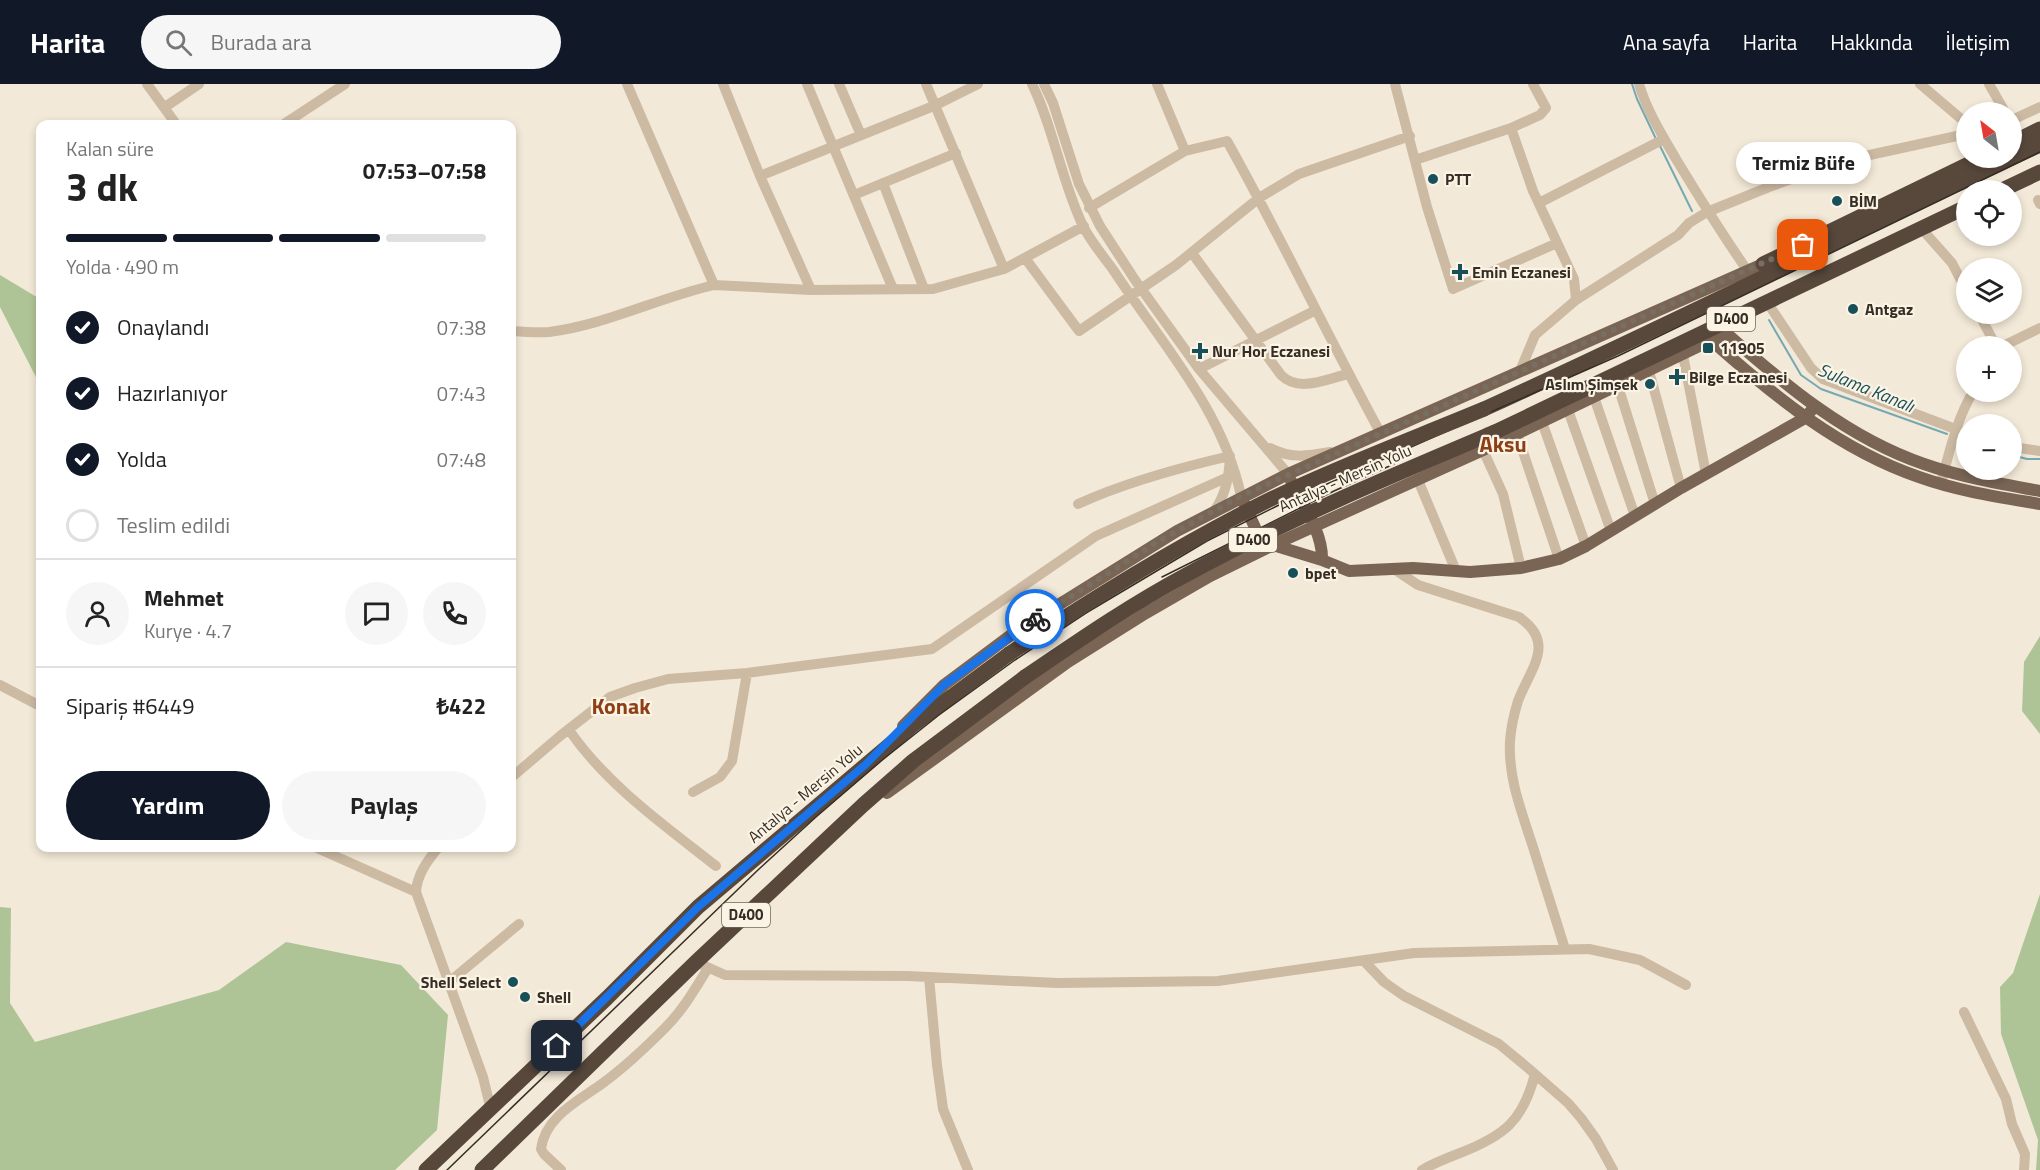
<!DOCTYPE html>
<html lang="tr">
<head>
<meta charset="utf-8">
<style>
  body { margin:0; font-family:"Titillium Web",sans-serif; background:#f6f6f6; color:#222; height:100vh; display:flex; flex-direction:column; font-size:22px; white-space:nowrap }
  * { box-sizing:border-box; margin:0 }
  p { font-size:20px; color:#767676 }
  .icon { flex:none; width:33px; height:33px; fill:none; stroke:currentColor; stroke-width:2; stroke-linecap:round; stroke-linejoin:round }
  .map { position:relative; flex:1; overflow:hidden }
  .details { position:absolute; left:36px; top:36px; width:480px; height:732px; display:flex; flex-direction:column; background:#fff; border-radius:12px; box-shadow:0 3px 9px #0003 }
  .details>* { flex:none }
  .needle { width:39px; rotate:329deg }
  .controls { position:absolute; left:1956px; top:18px; display:grid; gap:12px }
  .controls a { display:grid; place-items:center; width:66px; height:66px; border-radius:50%; background:#fff; box-shadow:0 3px 9px #0003; font-size:30px }
  .pin { position:absolute; display:grid; place-items:center; width:51px; height:51px; color:#fff; margin:-26px; border-radius:12px; box-shadow:0 3px 9px #0006 }
  .courier { position:absolute; display:grid; place-items:center; width:60px; height:60px; margin:-30px; border:4px solid #1a73e8; border-radius:50%; background:#fff; color:#222; box-shadow:0 2px 8px #0007 }
  .bubble { position:absolute; height:42px; border-radius:21px; background:#fff; box-shadow:0 3px 9px #0003; font-size:20px; font-weight:700; line-height:42px; text-align:center }
  .overview em { font-style:normal; font-weight:700 }
  .overview div { display:flex; flex-direction:column-reverse }
  .overview { display:flex; align-items:center; justify-content:space-between; height:102px; padding:0 30px }
  h1 { font-size:39px; font-weight:700; line-height:45px }
  .bar { display:grid; grid-template-columns:repeat(4,1fr); gap:9px 6px; align-content:center; height:72px; padding:0 30px }
  .bar i { height:8px; border-radius:4px; background:#e0e0e0 }
  .bar .selected { background:#111827 }
  .bar p { grid-column:span 4 }
  .line { display:flex; align-items:center; gap:15px; padding:0 30px; border-top:2px solid #e0e0e0 }
  .line div { flex:1 }
  .round { display:grid; place-items:center; flex:none; width:63px; height:63px; border-radius:32px; background:#f6f6f6 }
  ol { padding:0 30px; list-style:none }
  li { display:flex; align-items:center; gap:18px; height:66px }
  li p { margin-inline-start:auto }
  li .icon { padding:6px; border-radius:50%; background:#111827; color:#fff; stroke-width:4 }
  li:last-child { color:#767676 }
  li i { width:33px; height:33px; border:3px solid #e0e0e0; border-radius:50% }
  .cta { display:flex; gap:12px; margin-top:auto; padding:12px 30px }
  .cta a { flex:1; height:69px; border-radius:36px; background:#111827; color:#fff; font-size:24px; font-weight:700; line-height:69px; text-align:center }
  .cta a+a { background:#f6f6f6; color:#222 }
  header { display:flex; align-items:center; gap:36px; box-sizing:border-box; height:84px; padding:0 30px; background:#111827; color:#fff }
  header strong { font-size:28px }
  nav { display:flex; gap:33px; margin-inline-start:auto; font-size:21px }
  .search { width:420px; height:54px; background:#f6f6f6; display:flex; align-items:center; gap:15px; box-sizing:border-box; padding:0 21px; border-radius:33px; color:#767676; font-size:22px }
  .map>svg:first-child { display:block }
</style>
</head>
<body>
<header>
<strong>Harita</strong>
<div class="search"><svg class="icon" aria-label="search" viewBox="0 0 24 24"><circle cx="10" cy="10" r="6"/><path d="M15 15l6 6"/></svg>Burada ara</div>
<nav><a>Ana sayfa</a><a>Harita</a><a>Hakkında</a><a>İletişim</a></nav>
</header>
<div class="map">
<svg width="2040" height="1086" viewBox="0 0 2040 1086">
  <rect width="100%" height="100%" fill="#f3e9d8"/>
  <!-- green -->
  <path fill="#afc496" d="M0 191 40 215V301L0 223Z
    M2040 552V650L2022 627 2024 578Z
    M2040 810V1086H2036L2038 1056 2001 950 2000 903 2013 889Z
    M0 823 11 824 10 919 35 958 219 906 286 858 401 881 448 931 437 1046 395 1086H0Z"/>
  <g fill="none" stroke-linecap="round" stroke-linejoin="round">
    <!-- stream -->
    <path stroke="#74a9b3" stroke-width="2" d="M1632 0 1637 15 1656 55
      M1660 62 1692 127
      M1769 236 1801 291 1821 305 1947 350
      M1960 355 1966 357
      M2012 371 2027 375H2040"/>
    <!-- minor -->
    <path stroke="#ccbaa3" stroke-width="10" d="M147 0 176 40
      M627 0 714 201 811 206 933 205 1004 185 1084 142
      M723 0 760 92 936 21 978 0
      M807 0 893 205
      M839 0 861 51
      M926 0 1004 185
      M1032 0C1054 45 1061 96 1083 142 1091 158 1104 173 1114 187 1161 259 1223 326 1241 412
      M1044 0 1053 19 1079 100 1100 142 1135 196 1199 285 1288 390
      M1157 0 1185 67
      M1395 0 1427 123 1453 205 1557 159
      M1639 0C1647 27 1662 51 1676 75 1699 113 1722 150 1747 186
      M1920 0 1966 39
      M1989 0 2005 28
      M165 23 199 0
      M2012 36 2040 23
      M284 40 345 0
      M1511 44 1540 31 1546 24 1533 0
      M1415 76 1511 44 1533 107 1574 195 1576 216
      M760 92 811 206
      M883 99 924 205
      M854 111 956 69
      M2038 116 2040 120
      M1539 119 1664 55
      M1089 124 1185 67 1227 57C1281 153 1328 253 1381 350
      M1921 144 1952 179 1966 206
      M1192 169 1281 291C1299 309 1326 295 1348 290
      M1025 174 1079 247 1176 181 1259 114 1299 90 1410 52
      M1767 218 1811 284 1823 295 1966 349
      M1979 230 1996 262
      M512 247C524 248 537 249 549 248 605 241 658 214 714 201
      M2003 262 2040 244
      M1683 271 1706 390
      M1199 285 1316 226
      M1520 287 1535 251 1576 216 1678 151 1689 139 1707 128 1769 103 1842 77 1966 50
      M1649 287 1681 404
      M1618 302 1655 420
      M1594 313 1635 432
      M1568 326 1611 447
      M1542 338 1586 462
      M1517 350 1559 475
      M2012 363 2040 367
      M1270 364C1290 375 1308 372 1330 368
      M1483 366 1503 410 1521 484
      M1418 396 1456 487
      M1941 399C1949 369 1957 334 1973 308
      M1078 420C1126 398 1178 384 1230 372 1229 393 1226 409 1215 426
      M1394 485 1418 501 1519 533C1557 559 1530 585 1518 617 1514 630 1511 643 1510 657 1508 693 1521 726 1532 760 1543 795 1554 830 1565 865
      M0 601 40 622
      M569 646C607 701 664 741 716 782
      M512 693 560 652 610 613 635 604 668 595 747 589 932 565 1096 452 1228 393
      M693 708 720 693 732 677 747 589
      M317 764 416 808
      M438 764C427 777 417 791 416 808L483 993 491 1026
      M1364 877 1384 898 1404 912 1499 960 1528 984 1568 1019 1581 1034 1596 1055 1613 1086
      M696 878 725 891 908 892 1057 899 1218 897 1414 869 1589 865 1640 876 1686 901
      M929 893 937 981 943 1025 968 1086
      M449 898 519 840
      M1964 928 2006 1015 2012 1040 2025 1070 2024 1086
      M561 1086 544 1070 541 1065C545 1032 580 1016 603 999 625 983 646 963 665 944 683 926 695 905 708 884
      M1422 1086C1434 1079 1447 1074 1460 1069 1504 1052 1523 1037 1535 990"/>
    <!-- major -->
    <path stroke="#7a6555" stroke-width="12" d="M1712 257C1774 312 1840 366 1919 393 1958 407 1999 413 2040 420
      M1291 397C1303 421 1323 449 1322 476
      M1244 419 1257 448 1273 461 1322 476 1349 487 1413 484 1470 488 1521 484 1559 475 1586 462 1681 404 1805 334 1815 322
      M903 642 944 601 1015 548 1177 447 1288 390 1763 180
      M887 709 1068 578 1146 529 1210 492 1273 461 1483 366 1726 249C1785 301 1848 354 1924 380 1961 393 2001 400 2040 407"/>
    <!-- highway -->
    <path stroke="#58483c" stroke-width="15" d="M2012 59 2040 45
      M2002 106 2040 88
      M1763 180 1981 74
      M1484 325C1671 240 1854 148 2040 61
      M1495 348 1966 123
      M426 1086 607 914 698 823 913 641 1009 570
      M482 1086 696 878 863 721 913 677 1025 593"/>
    <!-- tram -->
    <path stroke="#362d25" stroke-width="1.5" d="M1162 493 1334 407 1394 380
      M447 1086 759 785 816 733 881 677 939 631 1015 576 1086 529 1207 457 1277 422 1618 272 2040 68"/>
    <!-- highway-bridge -->
    <path stroke="#58483c" stroke-width="15" d="M1009 570C1093 514 1178 461 1269 416 1339 382 1412 355 1484 325
      M1025 593C1078 557 1130 521 1186 491 1286 436 1391 392 1495 348"/>
  </g>
  <g fill="none" stroke-linecap="round" stroke-linejoin="round">
    <!-- done -->
    <path stroke="#786f64" stroke-width="6" stroke-dasharray="0 10.8" d="M1035 535 1159 457 1241 412 1803 161"/>
    <!-- route -->
    <path stroke="#1a73e8" stroke-width="8" d="M557 962 698 823 865 681 944 601 1035 535"/>
  </g>
  <!-- markers -->
  <g fill="#17505b" stroke="#fbf3e4" stroke-width="2">
    <circle cx="1433" cy="95" r="6"/>
    <circle cx="1837" cy="117" r="6"/>
    <path d="M1457 179h6v6h6v6h-6v6h-6v-6h-6v-6h6z"/>
    <circle cx="1853" cy="225" r="6"/>
    <rect x="1702" y="258" width="12" height="12" rx="3"/>
    <path d="M1197 258h6v6h6v6h-6v6h-6v-6h-6v-6h6z"/>
    <path d="M1674 284h6v6h6v6h-6v6h-6v-6h-6v-6h6z"/>
    <circle cx="1650" cy="300" r="6"/>
    <circle cx="1293" cy="489" r="6"/>
    <circle cx="513" cy="898" r="6"/>
    <circle cx="525" cy="913" r="6"/>
  </g>
  <g text-anchor="middle" stroke-width="4.5" stroke-linejoin="round" paint-order="stroke">
    <!-- shield labels -->
    <g fill="#fbf3e4" stroke="#71685e" stroke-width="1.5">
      <rect x="1707" y="223" width="48" height="24" rx="4.5"/>
      <rect x="1229" y="444" width="48" height="24" rx="4.5"/>
      <rect x="722" y="819" width="48" height="24" rx="4.5"/>
    </g>
    <g font-size="15" font-weight="bold" fill="#362d25">
      <text x="1731" y="240">D400</text>
      <text x="1253" y="461">D400</text>
      <text x="746" y="836">D400</text>
    </g>
    <!-- poi labels -->
    <g font-size="16" font-weight="bold" fill="#362d25" stroke="#fbf3e4" text-anchor="start">
      <text x="1445" y="101">PTT</text>
      <text x="1849" y="123">BİM</text>
      <text x="1472" y="194">Emin Eczanesi</text>
      <text x="1865" y="231">Antgaz</text>
      <text x="1720" y="270">11905</text>
      <text x="1212" y="273">Nur Hor Eczanesi</text>
      <text x="1689" y="299">Bilge Eczanesi</text>
      <text x="1638" y="306" text-anchor="end">Aslım Şimşek</text>
      <text x="1305" y="495">bpet</text>
      <text x="501" y="904" text-anchor="end">Shell Select</text>
      <text x="537" y="919">Shell</text>
    </g>
    <!-- street labels -->
    <g font-size="16" fill="#362d25" stroke="#fbf3e4">
      <text transform="translate(1345 394) rotate(-24)" y="6">Antalya - Mersin Yolu</text>
      <text transform="translate(805 709) rotate(-40)" y="6">Antalya - Mersin Yolu</text>
    </g>
    <!-- water labels -->
    <g font-size="18" font-style="italic" fill="#17505b" stroke="#fbf3e4">
      <text transform="translate(1866 304) rotate(22)" y="6">Sulama Kanalı</text>
    </g>
    <!-- district labels -->
    <g font-size="22" font-weight="bold" fill="#8d4017" stroke="#fbf3e4">
      <text x="1503" y="368">Aksu</text>
      <text x="621" y="630">Konak</text>
    </g>
  </g>
</svg>
<div class="controls">
<a><svg class="needle" viewBox="-14 -14 28 28"><path d="M0-13l5 13h-10z" fill="#e53935"/><path d="M0 13l5-13h-10z" fill="#767676"/></svg></a>
<a><svg class="icon" aria-label="locate" viewBox="0 0 24 24"><circle cx="12" cy="12" r="6"/><path d="M12 2v4M12 18v4M2 12h4M18 12h4"/></svg></a>
<a><svg class="icon" aria-label="layers" viewBox="0 0 24 24"><path d="M12 4l9 5-9 5-9-5zM3 14l9 5 9-5"/></svg></a>
<a>+</a>
<a>−</a>
</div>
<div class="pin" style="left:1803px;top:161px;background:#ea580c"><svg class="icon" aria-label="bag" viewBox="0 0 24 24"><path d="M5 8h14l-1 12H6zM9 8a3 3 0 0 1 6 0"/></svg></div>
<div class="pin" style="left:557px;top:962px;background:#1f2937"><svg class="icon" aria-label="home" viewBox="0 0 24 24"><path d="M3 11l9-7 9 7M6 9v11h12V9"/></svg></div>
<div class="courier" style="left:1035px;top:535px"><svg class="icon" aria-label="bike" viewBox="0 0 24 24"><circle cx="6" cy="16" r="4"/><circle cx="18" cy="16" r="4"/><path d="M6 16l4-8h5l3 8M10 8l3 8H6M13 5h3"/></svg></div>
<div class="bubble" style="left:1736px;top:58px;width:135px">Termiz Büfe</div>
<section class="details">
<div class="overview"><div><h1>3 dk</h1><p>Kalan süre</p></div><em>07:53–07:58</em></div>
<div class="bar"><i class="selected"></i><i class="selected"></i><i class="selected"></i><i></i><p>Yolda · 490 m</p></div>
<ol>
<li><svg class="icon" aria-label="check" viewBox="0 0 24 24"><path d="M5 12l5 5 9-10"/></svg>Onaylandı<p>07:38</p></li>
<li><svg class="icon" aria-label="check" viewBox="0 0 24 24"><path d="M5 12l5 5 9-10"/></svg>Hazırlanıyor<p>07:43</p></li>
<li><svg class="icon" aria-label="check" viewBox="0 0 24 24"><path d="M5 12l5 5 9-10"/></svg>Yolda<p>07:48</p></li>
<li><i></i>Teslim edildi</li>
</ol>
<div class="line" style="height:108px"><a class="round"><svg class="icon" aria-label="person" viewBox="0 0 24 24"><circle cx="12" cy="8" r="4"/><path d="M4 21q1-7 8-7t8 7"/></svg></a><div><b>Mehmet</b><p>Kurye · 4.7</p></div><a class="round"><svg class="icon" aria-label="chat" viewBox="0 0 24 24"><path d="M4 5h16v11H9l-5 4z"/></svg></a><a class="round"><svg class="icon" aria-label="phone" viewBox="0 0 24 24"><path d="M5 4h4l2 5-3 2q2 4 5 5l2-3 5 2v4C11 20 4 13 5 4z"/></svg></a></div>
<div class="line" style="height:78px"><div>Sipariş #6449</div><b>₺422</b></div>
<div class="cta"><a>Yardım</a><a>Paylaş</a></div>
</section>
</div>
</body>
</html>
